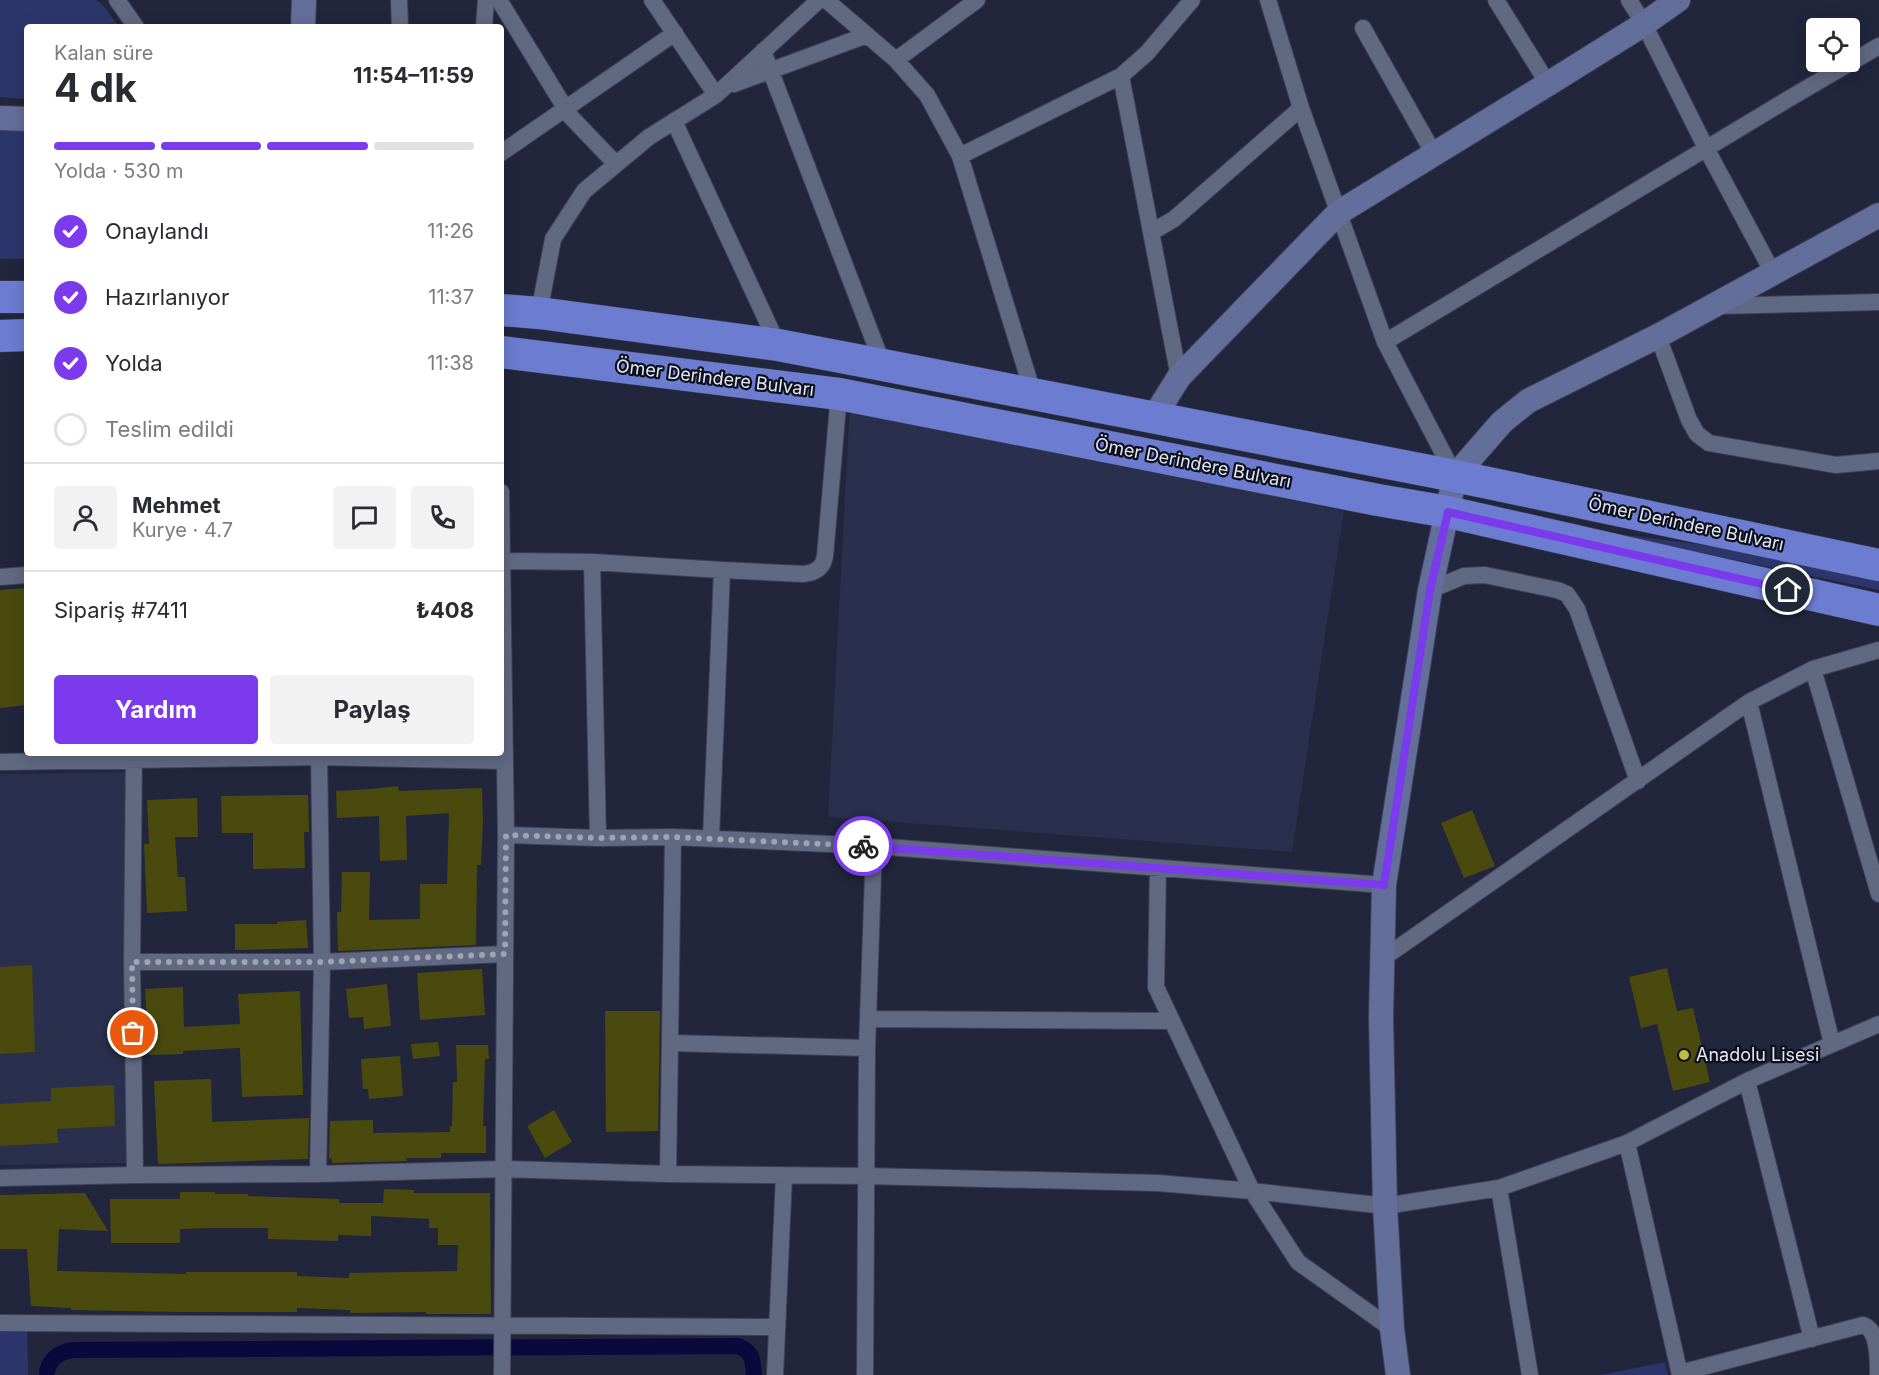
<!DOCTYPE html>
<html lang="tr">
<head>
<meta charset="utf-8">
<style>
  body { margin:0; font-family:Inter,sans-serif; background:#f2f2f3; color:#2b2b33; height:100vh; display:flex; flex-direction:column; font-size:22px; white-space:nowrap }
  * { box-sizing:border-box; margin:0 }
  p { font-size:20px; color:#7c7c81 }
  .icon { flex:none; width:33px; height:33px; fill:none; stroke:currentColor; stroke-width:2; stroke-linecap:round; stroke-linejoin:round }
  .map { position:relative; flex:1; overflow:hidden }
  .drawer { position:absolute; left:24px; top:24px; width:480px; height:732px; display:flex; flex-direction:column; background:#fff; border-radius:6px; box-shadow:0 3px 15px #0003 }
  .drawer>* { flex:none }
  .buttons { position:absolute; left:1806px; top:18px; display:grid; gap:12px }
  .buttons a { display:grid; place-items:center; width:54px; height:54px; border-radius:6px; background:#fff; box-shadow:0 3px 15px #0003; font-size:30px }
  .pin { position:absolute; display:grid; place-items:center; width:51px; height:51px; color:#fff; margin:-26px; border:3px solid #fff; border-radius:50%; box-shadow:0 2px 6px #0007 }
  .courier { position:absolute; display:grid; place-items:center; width:60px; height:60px; margin:-30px; border:4px solid #7c3aed; border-radius:50%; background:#fff; color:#222; box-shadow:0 2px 8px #0007 }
  .summary em { font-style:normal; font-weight:700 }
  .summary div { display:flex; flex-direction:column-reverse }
  .summary { display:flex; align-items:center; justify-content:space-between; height:102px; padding:0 30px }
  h1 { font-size:39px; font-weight:700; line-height:45px }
  .bar { display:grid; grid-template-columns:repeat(4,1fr); gap:9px 6px; align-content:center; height:72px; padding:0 30px }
  .bar i { height:8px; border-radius:4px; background:#e1e1e2 }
  .bar .active { background:#7c3aed }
  .bar p { grid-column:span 4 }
  .line { display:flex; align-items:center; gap:15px; padding:0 30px; border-top:2px solid #e1e1e2 }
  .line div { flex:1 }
  .round { display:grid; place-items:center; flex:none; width:63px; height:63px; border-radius:6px; background:#f2f2f3 }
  ol { padding:0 30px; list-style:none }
  li { display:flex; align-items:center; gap:18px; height:66px }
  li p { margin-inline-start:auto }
  li .icon { padding:6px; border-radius:50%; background:#7c3aed; color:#fff; stroke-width:4 }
  li:last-child { color:#7c7c81 }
  li i { width:33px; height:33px; border:3px solid #e1e1e2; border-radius:50% }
  .button { display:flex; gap:12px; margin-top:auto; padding:12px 30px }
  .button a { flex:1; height:69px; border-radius:6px; background:#7c3aed; color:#fff; font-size:24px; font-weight:700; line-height:69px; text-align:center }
  .button a+a { background:#f2f2f3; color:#2b2b33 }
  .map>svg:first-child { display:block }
</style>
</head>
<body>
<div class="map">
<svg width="1879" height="1375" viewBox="0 0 1879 1375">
  <rect width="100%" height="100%" fill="#21263c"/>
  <!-- built -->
  <path fill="#292f4c" d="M850 404 1344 511 1292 852 828 817Z
    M126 772 131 1163 0 1165V774Z"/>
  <!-- green -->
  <path fill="#2d366c" d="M0 0H96L102 4 119 27H27V99L0 97Z
    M0 128H27V259H0Z
    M1601 532 1705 545 1879 580V590Z
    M0 1323H27L28 1375H0Z
    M1665 1362 1668 1375H1601Z"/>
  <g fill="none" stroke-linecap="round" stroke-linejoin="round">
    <!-- canal -->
    <path stroke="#0a093e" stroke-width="16" d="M47 1371C51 1357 60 1352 73 1350L738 1346C753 1352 753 1360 754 1375"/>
  </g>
  <!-- building -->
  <path fill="#4a4a0f" d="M25 588 27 604V705L0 708V590Z
    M398 786 399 791 482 788 483 820 481 865H477L476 945 338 951 337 912H341L342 872H370L369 920 420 919V884H447L449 813 406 816 407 860 380 861 379 816 337 818 336 791 371 789Z
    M308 795 309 832H304L305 868 253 869V833H222L221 796Z
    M197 798 198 837H175L178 877H185L187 911 147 913 144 844H149L147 800Z
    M1472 810 1495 866 1464 878 1441 823Z
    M306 920 308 948 235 950V924H277V922Z
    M32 965 35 1052 0 1054V967Z
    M1667 968 1677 1011 1693 1008 1710 1082 1673 1091 1657 1024 1641 1028 1629 977Z
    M482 969 485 1015 420 1020 417 973Z
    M387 984 391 1026 364 1029 363 1017 349 1018 346 989Z
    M183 987 184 1027 240 1024 238 994 300 991 303 1095 242 1097 240 1048 183 1051V1054L149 1055 145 989Z
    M605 1011H660L658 1131 606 1132Z
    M438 1042 440 1056 413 1059 411 1044Z
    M456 1045H488L489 1059H485L483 1126H486V1153H441V1158H406L407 1161 332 1163 331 1158H329L330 1121 373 1120V1133L450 1132V1126H452L453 1082H457Z
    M400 1056 403 1096 369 1099 368 1089H363L361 1059Z
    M211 1079 212 1122 309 1118 308 1159 158 1164 154 1081Z
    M114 1085 115 1126 57 1129 58 1143 0 1146V1104L51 1101V1088Z
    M554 1110 572 1142 545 1158 527 1126Z
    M384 1189 414 1190V1193H490L491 1314H426V1312L350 1313V1310L297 1308V1312H176L71 1310V1308L31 1306 27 1249H0V1195L85 1193 108 1231 59 1229 57 1271 186 1274V1272H297V1276L349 1278V1273L457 1271 458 1245H438V1228H429V1219L371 1216V1236L338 1235V1241L268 1239V1228H212L180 1229V1243H111L110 1199H180V1192H215V1194H248V1196L339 1199V1203H383Z"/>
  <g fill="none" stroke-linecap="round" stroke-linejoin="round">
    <!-- street casing -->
    <g stroke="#3f4256" stroke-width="18">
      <path id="street" d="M117 0 136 27
        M399 0 400 27
        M499 0 570 116 616 164
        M652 0 716 95
        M826 0 896 60 927 95 960 156 1033 393
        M1268 0 1301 108 1385 342 1455 476
        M1496 0 1548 84
        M1629 0 1644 24 1706 148 1773 273
        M484 27 486 0
        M1363 28 1434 154
        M763 51 883 365
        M896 60 977 0
        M734 84 867 35
        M674 121 778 345
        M501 153 675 33
        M960 156 1121 76
        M1152 232 1174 219 1301 108
        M1717 306 1879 302
        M539 313 553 239 584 191 649 137 716 95 819 0
        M1658 336 1689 420 1697 434 1709 443 1836 465 1879 461
        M1385 342 1790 98 1879 46
        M1179 377 1121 76 1147 53 1192 0
        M501 492 506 835 502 1375
        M501 561 592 562 722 570 711 838
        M592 562 598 838
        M722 570 803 574C815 573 823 568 825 556L839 394
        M0 577 27 575
        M1430 590 1464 576 1485 575 1557 590 1567 594 1577 609 1638 781
        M1813 669 1879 894
        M1749 702 1832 1044
        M134 753 132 962 135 1175
        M0 762 319 757 505 761
        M506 835 598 838 673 837 874 846 1384 885
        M1158 868 1156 987 1252 1191 1298 1262 1392 1329
        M1382 959 1749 702 1813 669 1879 650
        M132 962H322L505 954
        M868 1019 1171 1021
        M670 1043 867 1048
        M1747 1081 1812 1339
        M1627 1143 1680 1375
        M318 1174 322 962 319 753
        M668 1174 673 837
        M0 1178 135 1175 318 1174 504 1169 668 1174 867 1176 1158 1183 1252 1191 1385 1206 1499 1188 1627 1143 1747 1081 1879 1024
        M1499 1188 1530 1375
        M0 1323 776 1327
        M1680 1373 1863 1325C1879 1330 1878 1360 1878 1375
        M775 1375 784 1176
        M865 1375 867 1048 874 846"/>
    </g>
    <!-- secondary casing -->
    <g stroke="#3f4256" stroke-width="26">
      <path id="secondary" d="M303 27 304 0
        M0 118 27 119
        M1154 417 1179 377 1338 213 1548 84 1644 24 1678 0
        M1398 1375 1392 1329 1385 1206 1381 1017 1384 885 1430 590 1455 476 1502 422 1528 401 1658 336 1879 215"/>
    </g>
    <!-- highway casing -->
    <g stroke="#3f4256" stroke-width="33">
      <path id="highway" d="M0 297H27
        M501 310 539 313 778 345 883 365 1455 476 1879 565
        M0 336 27 335
        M501 352 839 394 1378 500 1448 512 1879 610"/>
    </g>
    <!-- street -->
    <use href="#street" stroke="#616882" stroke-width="16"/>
    <!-- secondary -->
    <use href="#secondary" stroke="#646e9a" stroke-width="24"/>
    <!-- highway -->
    <use href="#highway" stroke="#6c7dd1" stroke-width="32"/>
  </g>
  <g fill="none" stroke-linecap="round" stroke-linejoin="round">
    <!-- done -->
    <path stroke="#9ea3b5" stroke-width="6" stroke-dasharray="0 10.8" d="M133 1033 132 962H322L505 954 506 835 598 838 673 837 863 846"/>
    <!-- route -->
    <path stroke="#7c3aed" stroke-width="8" d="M863 846 1384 885 1430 590 1448 512 1788 590"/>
  </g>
  <!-- markers -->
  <circle fill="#bfbe42" stroke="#0d101a" stroke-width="2" cx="1684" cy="1055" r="6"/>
  <g text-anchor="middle" stroke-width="4.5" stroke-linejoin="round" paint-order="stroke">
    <!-- street labels -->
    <g font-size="18" fill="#e2e6f6" stroke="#0d101a">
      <text transform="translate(715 378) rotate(7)" y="6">Ömer Derindere Bulvarı</text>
      <text transform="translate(1193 463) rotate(11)" y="6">Ömer Derindere Bulvarı</text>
      <text transform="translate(1686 524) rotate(12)" y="6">Ömer Derindere Bulvarı</text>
    </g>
    <!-- poi labels -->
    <g font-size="18" fill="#e2e6f6" stroke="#0d101a" text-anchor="start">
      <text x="1696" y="1061">Anadolu Lisesi</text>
    </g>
  </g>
</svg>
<div class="buttons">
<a><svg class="icon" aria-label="locate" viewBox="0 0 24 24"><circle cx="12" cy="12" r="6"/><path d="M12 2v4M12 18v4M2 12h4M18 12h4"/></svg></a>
</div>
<div class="pin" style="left:133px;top:1033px;background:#ea580c"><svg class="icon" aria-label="bag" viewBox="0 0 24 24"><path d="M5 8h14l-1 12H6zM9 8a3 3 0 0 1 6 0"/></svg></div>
<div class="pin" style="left:1788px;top:590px;background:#1f2937"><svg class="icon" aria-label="home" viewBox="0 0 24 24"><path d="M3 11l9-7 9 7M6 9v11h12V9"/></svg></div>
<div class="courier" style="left:863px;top:846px"><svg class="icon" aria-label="bike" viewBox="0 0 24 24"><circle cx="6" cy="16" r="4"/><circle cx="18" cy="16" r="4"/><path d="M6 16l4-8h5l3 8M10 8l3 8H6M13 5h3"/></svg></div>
<section class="drawer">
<div class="summary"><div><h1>4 dk</h1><p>Kalan süre</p></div><em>11:54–11:59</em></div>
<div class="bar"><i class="active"></i><i class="active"></i><i class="active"></i><i></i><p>Yolda · 530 m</p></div>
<ol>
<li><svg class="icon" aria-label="check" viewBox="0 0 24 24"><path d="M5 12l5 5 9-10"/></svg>Onaylandı<p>11:26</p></li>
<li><svg class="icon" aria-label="check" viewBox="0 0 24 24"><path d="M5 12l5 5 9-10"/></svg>Hazırlanıyor<p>11:37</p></li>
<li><svg class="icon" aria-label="check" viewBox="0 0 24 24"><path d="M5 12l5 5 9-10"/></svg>Yolda<p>11:38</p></li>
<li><i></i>Teslim edildi</li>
</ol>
<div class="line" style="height:108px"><a class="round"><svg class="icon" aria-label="person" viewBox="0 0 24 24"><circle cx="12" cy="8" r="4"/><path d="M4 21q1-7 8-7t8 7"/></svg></a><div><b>Mehmet</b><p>Kurye · 4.7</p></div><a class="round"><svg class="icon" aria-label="chat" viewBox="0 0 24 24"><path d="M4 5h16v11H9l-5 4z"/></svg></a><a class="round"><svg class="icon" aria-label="phone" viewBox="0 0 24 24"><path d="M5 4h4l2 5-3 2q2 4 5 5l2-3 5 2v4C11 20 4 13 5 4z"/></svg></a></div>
<div class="line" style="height:78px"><div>Sipariş #7411</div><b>₺408</b></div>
<div class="button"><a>Yardım</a><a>Paylaş</a></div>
</section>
</div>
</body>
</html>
